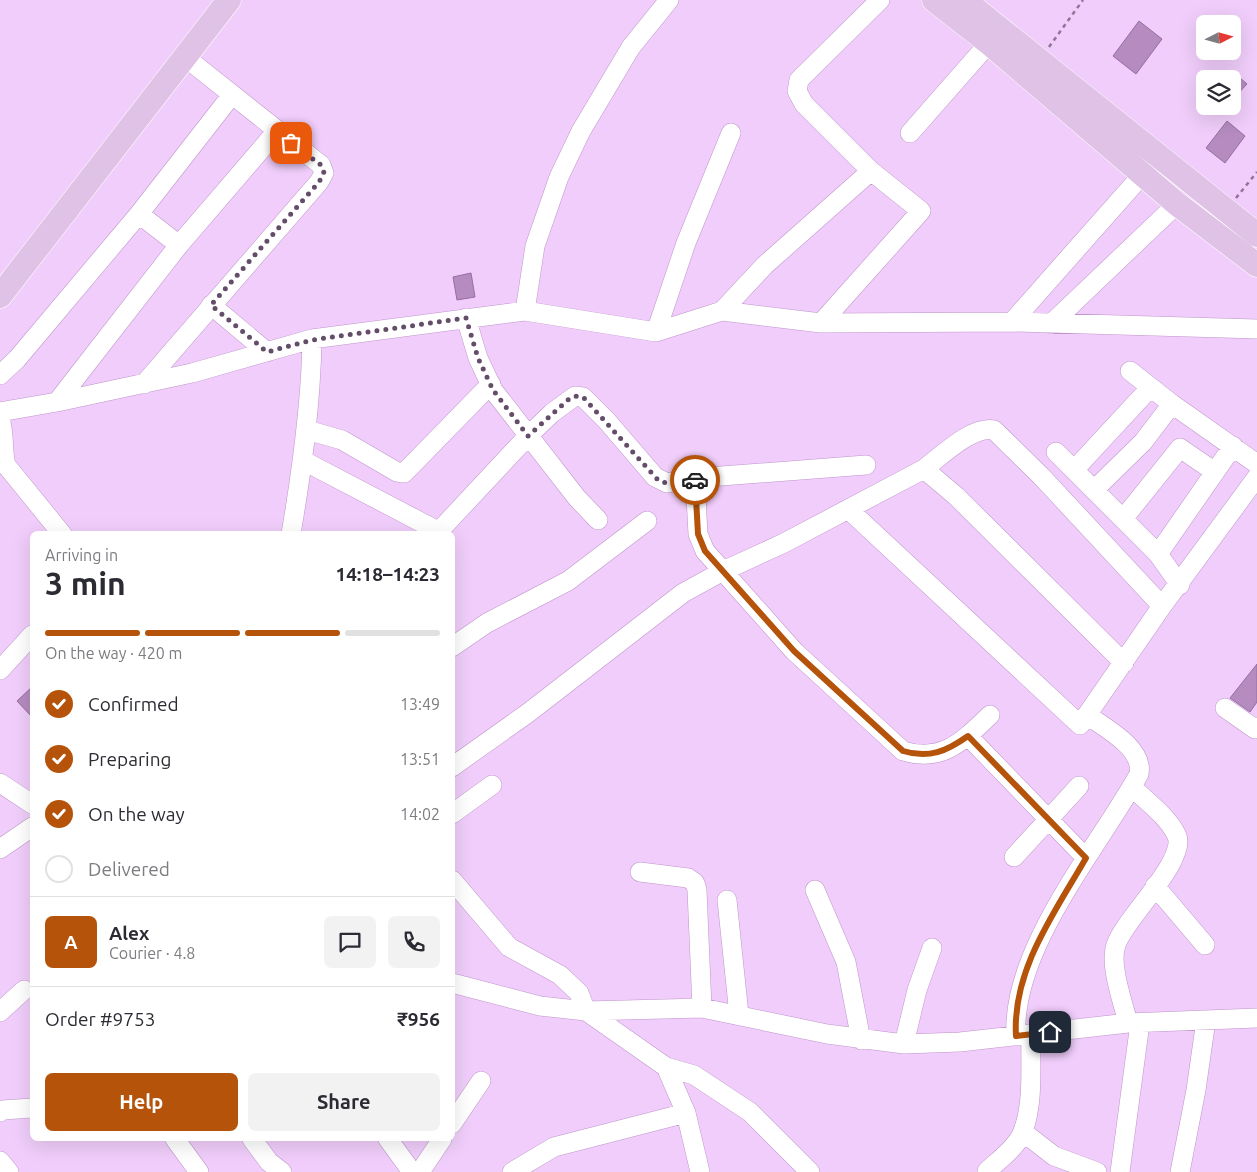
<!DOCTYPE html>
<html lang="en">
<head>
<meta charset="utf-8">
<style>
  body { margin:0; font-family:Ubuntu,sans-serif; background:#f2f2f3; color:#2b2b33; height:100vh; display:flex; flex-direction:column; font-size:19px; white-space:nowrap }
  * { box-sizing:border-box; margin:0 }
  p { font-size:16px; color:#7c7c81 }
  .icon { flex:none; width:28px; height:28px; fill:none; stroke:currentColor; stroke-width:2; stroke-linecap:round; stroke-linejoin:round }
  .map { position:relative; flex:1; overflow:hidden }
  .details { position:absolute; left:30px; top:531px; width:425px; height:610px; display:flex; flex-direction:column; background:#fff; border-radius:8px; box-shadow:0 5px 20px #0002 }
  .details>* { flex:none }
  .needle { width:32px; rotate:84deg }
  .tools { position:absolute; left:1196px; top:15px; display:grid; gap:10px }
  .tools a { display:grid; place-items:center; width:45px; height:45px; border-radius:8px; background:#fff; box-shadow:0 5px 20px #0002; font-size:25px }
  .pin { position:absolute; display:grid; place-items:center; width:42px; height:42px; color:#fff; margin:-21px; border-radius:10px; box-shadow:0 2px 8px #0006 }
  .courier { position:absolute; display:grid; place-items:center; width:50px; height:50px; margin:-25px; border:4px solid #b45309; border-radius:50%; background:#fff; color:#222; box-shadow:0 1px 6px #0007 }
  .head em { font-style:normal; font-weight:700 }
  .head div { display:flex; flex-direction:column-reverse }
  .head { display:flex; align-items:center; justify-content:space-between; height:85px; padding:0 15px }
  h1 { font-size:32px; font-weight:700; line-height:38px }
  .bar { display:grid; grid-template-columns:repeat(4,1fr); gap:8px 5px; align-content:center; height:60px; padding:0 15px }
  .bar i { height:6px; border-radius:4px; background:#e1e1e2 }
  .bar .current { background:#b45309 }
  .bar p { grid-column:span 4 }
  .line { display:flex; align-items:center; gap:12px; padding:0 15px; border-top:1px solid #e1e1e2 }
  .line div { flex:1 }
  .round { display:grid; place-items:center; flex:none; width:52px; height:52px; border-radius:8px; background:#f2f2f3 }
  ol { padding:0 15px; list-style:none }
  li { display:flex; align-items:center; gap:15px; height:55px }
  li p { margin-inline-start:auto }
  li .icon { padding:5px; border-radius:50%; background:#b45309; color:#fff; stroke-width:4 }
  li:last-child { color:#7c7c81 }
  li i { width:28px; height:28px; border:2px solid #e1e1e2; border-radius:50% }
  .action { display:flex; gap:10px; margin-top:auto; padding:10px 15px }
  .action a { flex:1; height:58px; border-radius:8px; background:#b45309; color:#fff; font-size:20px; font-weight:700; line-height:58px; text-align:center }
  .action a+a { background:#f2f2f3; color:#2b2b33 }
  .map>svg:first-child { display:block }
</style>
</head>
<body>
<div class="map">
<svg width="1257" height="1172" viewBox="0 0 1257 1172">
  <rect width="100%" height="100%" fill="#f0cdfa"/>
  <!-- building -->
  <path fill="#b58bc0" stroke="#966ea1" d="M1139 21 1162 39 1136 74 1113 56Z
    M1232 71 1247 84 1232 100Z
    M1227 121 1245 136 1225 163 1206 148Z
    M471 273 475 297 457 300 453 277Z
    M1257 664V702L1250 712 1230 698Z
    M32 687V717L17 701Z"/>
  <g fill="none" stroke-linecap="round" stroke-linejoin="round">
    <!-- minor casing -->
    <g stroke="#bf95ca" stroke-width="20">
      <path id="minor" d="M910 133 989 43
        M139 214 179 245
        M211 305 267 352
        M525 311 535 246 559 177 581 131 631 47 669 0
        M722 311 765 265 871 171
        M466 318 478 358 493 390 577 498 598 520
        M1012 322 1142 175
        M821 323 921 211 871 171 804 104 797 91 799 80 880 0
        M1051 324 1177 204
        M656 332 686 243 731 133
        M1130 371 1172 404 1257 464
        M0 375 17 359 139 214 231 96
        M144 384 319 182 324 173 321 165 185 57
        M57 402 179 245 276 132
        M0 412 57 402 192 373 312 339 525 311 656 332 722 311 821 323 1012 322 1257 329
        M0 419C5 434 2 449 6 465L62 534
        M307 430 342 440 397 472 404 473 491 384
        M1056 452 1158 554 1180 585
        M304 461 434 529H441L528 436 552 413 575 396 583 397 607 421 655 477 667 483 695 478 866 465
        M1074 470 1150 388
        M695 478 698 534 705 551 794 651 903 751C943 763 964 740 990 715
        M1094 490 1143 442 1172 404
        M848 509 1080 725 1162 606 1257 477
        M1123 519 1180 448 1215 472
        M291 534C302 469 311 405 312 339
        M1158 554 1233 446
        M452 647 487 623 568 581 647 521
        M1124 663 956 496 924 469C941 456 973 425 994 430L1041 476 1162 606
        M0 670 32 635
        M1225 708 1255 729 1257 727
        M968 736 1086 858
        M452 767 528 713 683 593 723 571 784 543 924 469
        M0 783 32 804
        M452 814 492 785
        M0 849 32 827
        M1014 857 1079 786
        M640 872 688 878 695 883 697 890 702 1008
        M452 880 509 947 560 975 579 993 586 1011 666 1067 686 1113 700 1172
        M1155 886 1205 945
        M815 890 846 962 861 1040
        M727 900 739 1015
        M452 983 540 1006 586 1011 702 1008 827 1034 904 1044 960 1042 1128 1023 1257 1018
        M0 1012 24 990
        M1128 1023C1123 1002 1109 965 1116 945 1124 919 1190 858 1176 834 1167 816 1146 801 1132 787
        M1016 1036C1011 949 1098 848 1139 774 1144 748 1105 728 1087 715
        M904 1044 917 990 932 948
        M666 1067 694 1075 750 1112 810 1172
        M0 1112 3 1110 32 1108
        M452 1124 481 1081
        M1023 1132 1054 1156 1097 1172
        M175 1139 199 1172
        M252 1139 269 1162 282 1172
        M388 1139 412 1172
        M0 1161 9 1172
        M987 1171C999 1160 1018 1146 1023 1131 1034 1102 1030 1065 1031 1035
        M420 1172 442 1139
        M512 1172 554 1147 686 1113
        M1120 1172 1140 1023
        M1180 1172 1196 1090 1206 1020"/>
    </g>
    <!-- major casing -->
    <g stroke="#fff" stroke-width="25">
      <path id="major" d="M934 0 989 43 1177 204 1257 265
        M964 0 1257 235
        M0 296 229 0"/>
    </g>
    <!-- path -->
    <path stroke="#8f7596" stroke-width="2.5" stroke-dasharray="4 4" stroke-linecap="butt" d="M1049 47 1083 0
      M1236 198 1257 172"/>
    <!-- minor -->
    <use href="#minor" stroke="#fff" stroke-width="19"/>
    <!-- major -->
    <use href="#major" stroke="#dfc2e6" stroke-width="24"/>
  </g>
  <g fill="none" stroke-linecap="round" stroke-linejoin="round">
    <!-- done -->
    <path stroke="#634d69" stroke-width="5" stroke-dasharray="0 9" d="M291 143 321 165 324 173 319 182 211 305 267 352 312 340 466 318 478 358 493 390 528 436 569 399 575 396 583 397 659 481 667 483 695 480"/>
    <!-- route -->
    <path stroke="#b45309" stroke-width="6" d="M695 480 698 534 705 551 794 651 903 751C929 759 947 751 968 736L1086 858C1055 912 1012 970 1016 1036L1050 1032"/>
  </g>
</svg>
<div class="tools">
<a><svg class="needle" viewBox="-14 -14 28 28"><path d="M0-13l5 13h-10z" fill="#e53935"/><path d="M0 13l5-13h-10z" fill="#7c7c81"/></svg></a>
<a><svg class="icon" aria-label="layers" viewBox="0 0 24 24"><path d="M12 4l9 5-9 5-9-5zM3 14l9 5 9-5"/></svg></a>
</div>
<div class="pin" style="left:291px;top:143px;background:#ea580c"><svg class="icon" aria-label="bag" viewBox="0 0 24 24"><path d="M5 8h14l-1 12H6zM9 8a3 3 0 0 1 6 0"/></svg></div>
<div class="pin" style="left:1050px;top:1032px;background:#1f2937"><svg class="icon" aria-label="home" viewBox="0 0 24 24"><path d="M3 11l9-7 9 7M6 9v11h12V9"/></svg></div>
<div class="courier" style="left:695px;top:480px"><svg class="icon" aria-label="car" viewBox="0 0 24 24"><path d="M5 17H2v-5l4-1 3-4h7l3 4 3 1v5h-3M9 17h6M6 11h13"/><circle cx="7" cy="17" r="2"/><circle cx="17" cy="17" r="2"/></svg></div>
<section class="details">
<div class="head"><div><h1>3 min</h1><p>Arriving in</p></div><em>14:18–14:23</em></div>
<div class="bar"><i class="current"></i><i class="current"></i><i class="current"></i><i></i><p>On the way · 420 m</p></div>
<ol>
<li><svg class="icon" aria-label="check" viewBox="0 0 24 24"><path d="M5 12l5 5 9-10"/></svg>Confirmed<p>13:49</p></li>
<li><svg class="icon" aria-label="check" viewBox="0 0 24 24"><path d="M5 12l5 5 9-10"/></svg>Preparing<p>13:51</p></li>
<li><svg class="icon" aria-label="check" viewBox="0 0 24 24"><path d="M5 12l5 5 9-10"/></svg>On the way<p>14:02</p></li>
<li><i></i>Delivered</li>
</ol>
<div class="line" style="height:90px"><b class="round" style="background:#b45309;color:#fff">A</b><div><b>Alex</b><p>Courier · 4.8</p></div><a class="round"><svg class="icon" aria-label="chat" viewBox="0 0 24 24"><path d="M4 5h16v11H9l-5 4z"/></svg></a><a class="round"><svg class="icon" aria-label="phone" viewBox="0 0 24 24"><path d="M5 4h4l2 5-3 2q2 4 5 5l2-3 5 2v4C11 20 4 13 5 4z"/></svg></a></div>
<div class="line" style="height:65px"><div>Order #9753</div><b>₹956</b></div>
<div class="action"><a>Help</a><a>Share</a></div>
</section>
</div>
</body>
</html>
